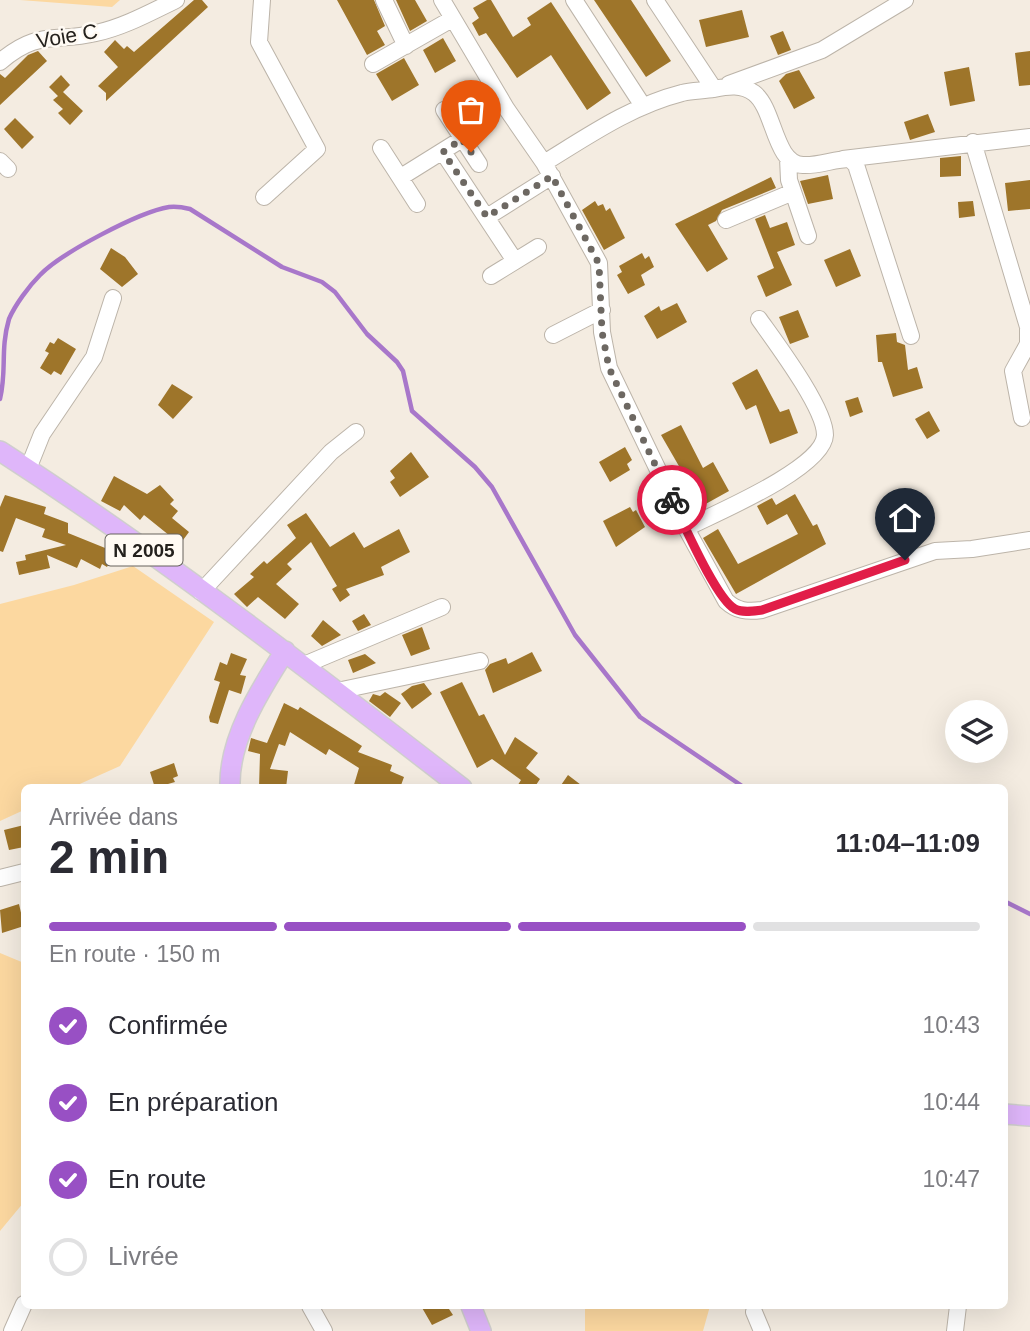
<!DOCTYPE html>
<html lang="fr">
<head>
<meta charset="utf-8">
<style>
  body { margin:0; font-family:Arial,sans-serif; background:#f2f2f3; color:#2b2b33; height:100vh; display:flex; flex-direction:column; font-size:26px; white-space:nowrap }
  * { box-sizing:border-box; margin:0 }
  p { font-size:23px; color:#7c7c81 }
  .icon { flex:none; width:38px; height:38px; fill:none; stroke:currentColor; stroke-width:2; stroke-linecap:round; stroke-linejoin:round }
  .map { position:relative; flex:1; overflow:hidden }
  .drawer { position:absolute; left:21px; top:784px; width:987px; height:525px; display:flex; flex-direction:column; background:#fff; border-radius:10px; box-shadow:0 7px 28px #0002 }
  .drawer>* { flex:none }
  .buttons { position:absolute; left:945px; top:700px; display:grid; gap:14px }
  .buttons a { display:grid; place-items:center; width:63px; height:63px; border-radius:50%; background:#fff; box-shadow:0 7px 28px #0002; font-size:35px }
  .pin { position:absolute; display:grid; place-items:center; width:60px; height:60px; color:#fff; margin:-72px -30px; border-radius:50% 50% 50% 0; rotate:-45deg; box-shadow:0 0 7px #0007 }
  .pin .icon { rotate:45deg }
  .courier { position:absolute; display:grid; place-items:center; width:70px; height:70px; margin:-35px; border:5px solid #e11d48; border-radius:50%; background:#fff; color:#222; box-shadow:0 2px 9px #0007 }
  .summary em { font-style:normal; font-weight:700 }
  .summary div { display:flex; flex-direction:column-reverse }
  .summary { display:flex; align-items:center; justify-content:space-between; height:119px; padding:0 28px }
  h1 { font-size:46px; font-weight:700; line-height:52px }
  .bar { display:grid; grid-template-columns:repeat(4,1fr); gap:10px 7px; align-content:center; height:84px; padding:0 28px }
  .bar i { height:9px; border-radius:5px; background:#e1e1e2 }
  .bar .current { background:#9850c4 }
  .bar p { grid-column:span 4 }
  ol { padding:0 28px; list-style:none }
  li { display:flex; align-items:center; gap:21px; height:77px }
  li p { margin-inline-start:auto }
  li .icon { padding:7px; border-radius:50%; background:#9850c4; color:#fff; stroke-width:4 }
  li:last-child { color:#7c7c81 }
  li i { width:38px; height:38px; border:4px solid #e1e1e2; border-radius:50% }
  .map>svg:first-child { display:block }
</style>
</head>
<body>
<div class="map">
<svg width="1030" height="1331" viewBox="0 0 1030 1331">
  <rect width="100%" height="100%" fill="#f4ece1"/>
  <!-- green -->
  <path fill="#fcd8a0" d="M20 0H120L112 7Z
    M133 566 214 622 120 766 73 787 24 788V810L0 821V604L74 585Z
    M0 953 24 963V1202L0 1231Z
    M585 1306H710L703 1331H585Z"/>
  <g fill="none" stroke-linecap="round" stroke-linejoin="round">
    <!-- stream -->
    <path stroke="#a877ca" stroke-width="4.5" d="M0 399C7 370 0 350 9 319 15 305 29 286 40 275 61 253 139 212 169 207 176 206 182 207 190 209L282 267 322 282 335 292 367 334 397 362 403 371 412 411 475 467 492 487 575 635 640 717 745 788
      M1004 901 1030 914"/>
  </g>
  <!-- building -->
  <path fill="#9e752a" d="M194 0H202L208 7 106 101V93L98 86 118 67 104 52 115 40 124 49 127 46 134 52Z
    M337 0H374L385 26 377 31 385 45 367 55Z
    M396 0H415L427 21 410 31Z
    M487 0H491L513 37 531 25 527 18 551 2 611 93 587 110 551 55 517 78 486 33 479 36 472 23 479 18 473 8Z
    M594 0H631L671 61 646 77Z
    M742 10 749 37 706 47 699 20Z
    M783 31 791 50 778 55 770 36Z
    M443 38 456 61 435 73 423 50Z
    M38 51 47 61 0 105V74L5 78 28 55Z
    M1030 51V85L1019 86 1015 53Z
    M404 58 419 85 392 101 376 74Z
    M969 67 975 101 950 106 944 72Z
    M799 70 815 98 794 109 779 81 786 74Z
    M61 75 70 85 63 92 83 111 70 125 58 113 63 109 53 100 58 96 49 87Z
    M928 114 935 132 910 140 904 122Z
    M15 118 34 137 22 149 4 129Z
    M961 156V176L940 177V158Z
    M828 175 833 199 808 204 800 181Z
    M771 177 776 188 722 210 716 221 708 225 728 259 707 272 675 224Z
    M1030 180V209L1008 211 1005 183Z
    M595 201 598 206 603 204 606 211 610 208 625 238 604 250 582 210Z
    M973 201 975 216 959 218 958 202Z
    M765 215 770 228 787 222 795 245 777 252 792 285 766 297 757 276 774 268 755 219Z
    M111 248 125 257 138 274 122 287 100 269Z
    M850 249 861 276 836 287 824 260Z
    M642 253 645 259 649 256 654 267 641 275 645 285 628 294 617 275 622 272 619 266Z
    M677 303 687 322 657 339 644 316 659 306 661 311Z
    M798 310 809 337 790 344 779 317Z
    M896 333 897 342 905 345 908 370 917 367 923 388 893 397 882 362H878L876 335Z
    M58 338 76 349 61 375 54 371 51 375 40 368 49 353 45 351 50 342 54 344Z
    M757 369 780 412 789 409 798 433 770 444 756 405 746 410 732 383Z
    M172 384 193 397 173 419 158 405Z
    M858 397 863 412 850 417 845 401Z
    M929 411 940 431 927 439 915 419Z
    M681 425 703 468 713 462 729 491 702 506 661 435Z
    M625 447 632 460 627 464 630 470 610 482 599 462Z
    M411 452 429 477 400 497 390 482 395 478 390 471Z
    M114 476 147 494 160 485 174 500 170 504 178 511 172 518 189 532 180 544 144 515 140 520 124 505 120 511 101 501Z
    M795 494 813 526 817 524 826 544 736 594 703 538 718 529 738 564 798 534 787 514 767 525 757 506 772 498 776 505Z
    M5 495 46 507 44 514 68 523V533L115 552 107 567 102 564 100 569 81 559 77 568 47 555 50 568 19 575 16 562 26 560 25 555 66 545 42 537 45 529 16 518 3 552 0 551V507Z
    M630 507 633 512 636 510 645 527 616 547 603 521Z
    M306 513 330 547 354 532 364 548 399 529 410 552 381 567 384 575 346 589 350 595 340 602 332 589 337 586 311 542 287 564 292 569 276 584 299 604 285 619 258 597 247 607 234 594 254 577 250 574 264 561 267 564 296 538 287 525Z
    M364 614 371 625 358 631 352 621Z
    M323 620 341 635 322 646 311 636Z
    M422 627 430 649 411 656 402 635Z
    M532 652 542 671 493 693 485 670 490 664 506 658 508 664Z
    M231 653 247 659 240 675 246 676 241 694 229 690 218 724 210 722 209 717 220 682 214 680 220 662 227 665Z
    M365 654 376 663 353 673 348 660Z
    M462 682 479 716 484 714 505 755 515 737 538 753 526 768 540 779 534 788H516L521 780 492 759 477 768 440 692Z
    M424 683 432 694 412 709 401 694 412 686Z
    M385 692 401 703 390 717 369 701 373 694 380 696Z
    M284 703 298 710 300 707 362 746 358 752 392 765 390 771 404 777 400 788H353L359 768 329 749 326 755 290 732 285 746 279 744 270 769 288 771 286 788H259L260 754 248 751 251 738 267 743Z
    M174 763 178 776 173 778 175 782 168 784 169 788H155L150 772Z
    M568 775 585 788H559Z
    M24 825V847L9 850 4 830Z
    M19 904 24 926 2 933 0 910Z
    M421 1306H447L453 1315 432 1325Z"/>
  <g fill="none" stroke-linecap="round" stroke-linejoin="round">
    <!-- minor casing -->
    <g stroke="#bcb4a9" stroke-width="18">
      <path id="minor" d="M262 0 259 42 317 149 264 197
        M384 0 406 46
        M442 0 506 108 544 163 599 263 602 332 609 368 686 528 726 601C737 611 747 612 762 610L935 551 972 549 1030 540
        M574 0 643 106
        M655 0 714 89
        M0 62C38 29 54 43 96 33 124 27 151 12 176 0
        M373 64 452 19
        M729 84 822 50 905 0
        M444 110 479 164
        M973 142 1028 327V344L1013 371 1022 418
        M381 148 417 204
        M443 152 515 261
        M788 158 789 180 808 236
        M843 159 1030 137
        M0 161 8 169
        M544 163C588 136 631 106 682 93 692 90 703 91 714 89 728 86 742 84 754 93 775 109 774 164 803 165 819 166 834 159 850 159L856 165 911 336
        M401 177 462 139
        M487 217 552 176
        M726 220 793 192
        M491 276 538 247
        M553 335 602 310
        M28 469 42 434 94 357 113 298
        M686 528C714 514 824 468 825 435 825 408 776 343 759 319
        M201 592 331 452 356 432
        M304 665 442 607
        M337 691 480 661
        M0 878 24 872
        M310 1306 324 1331
        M754 1312 762 1331
        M12 1331 24 1304
        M955 1331 958 1306"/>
    </g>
    <!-- major casing -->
    <g stroke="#cfcecd" stroke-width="22">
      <path id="major" d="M0 451C160 554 311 671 462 788
        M230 788C228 740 260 690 285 651
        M1004 1114 1030 1116
        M471 1306 481 1331"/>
    </g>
    <!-- minor -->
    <use href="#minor" stroke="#fff" stroke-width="16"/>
    <!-- major -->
    <use href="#major" stroke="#dfb6fa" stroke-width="19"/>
  </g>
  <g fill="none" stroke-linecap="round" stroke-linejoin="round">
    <!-- done -->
    <path stroke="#6d6862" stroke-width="7" stroke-dasharray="0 12.6" d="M471 152 462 139 443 152 487 217 552 176 599 264 602 332 609 368 672 500"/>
    <!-- route -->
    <path stroke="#e11d48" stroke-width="9" d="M672 500C683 522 716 599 735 609 743 613 753 611 762 610L905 560"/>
  </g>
  <g text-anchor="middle" stroke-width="5" stroke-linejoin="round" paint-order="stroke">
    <!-- shield labels -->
    <rect fill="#fffaf3" stroke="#66625d" stroke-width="2" x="105.5" y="534.5" width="77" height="31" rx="5"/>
    <g font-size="19" font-weight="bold" fill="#24211d">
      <text x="144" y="557">N 2005</text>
    </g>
    <!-- street labels -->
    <g font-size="21" fill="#24211d" stroke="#fffaf3">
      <text transform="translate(67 36) rotate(-10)" y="7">Voie C</text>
    </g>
  </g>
</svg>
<div class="buttons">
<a><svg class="icon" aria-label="layers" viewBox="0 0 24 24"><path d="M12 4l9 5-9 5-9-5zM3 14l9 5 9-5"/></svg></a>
</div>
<div class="pin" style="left:471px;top:152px;background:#ea580c"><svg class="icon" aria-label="bag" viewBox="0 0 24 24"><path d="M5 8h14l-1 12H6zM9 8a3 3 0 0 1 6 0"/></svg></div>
<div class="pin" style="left:905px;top:560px;background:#1f2937"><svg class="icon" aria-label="home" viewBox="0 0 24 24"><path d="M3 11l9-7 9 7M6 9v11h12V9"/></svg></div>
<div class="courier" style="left:672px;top:500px"><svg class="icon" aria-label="bike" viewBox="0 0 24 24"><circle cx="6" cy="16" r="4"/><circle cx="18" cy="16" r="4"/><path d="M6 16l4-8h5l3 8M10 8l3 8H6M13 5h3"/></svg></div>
<section class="drawer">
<div class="summary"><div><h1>2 min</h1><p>Arrivée dans</p></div><em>11:04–11:09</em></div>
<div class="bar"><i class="current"></i><i class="current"></i><i class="current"></i><i></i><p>En route · 150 m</p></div>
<ol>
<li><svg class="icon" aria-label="check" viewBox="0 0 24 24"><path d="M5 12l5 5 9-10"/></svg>Confirmée<p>10:43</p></li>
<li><svg class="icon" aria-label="check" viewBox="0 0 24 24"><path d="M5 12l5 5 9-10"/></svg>En préparation<p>10:44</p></li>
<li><svg class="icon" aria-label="check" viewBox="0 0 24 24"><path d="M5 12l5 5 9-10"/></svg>En route<p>10:47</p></li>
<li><i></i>Livrée</li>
</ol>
</section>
</div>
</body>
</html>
